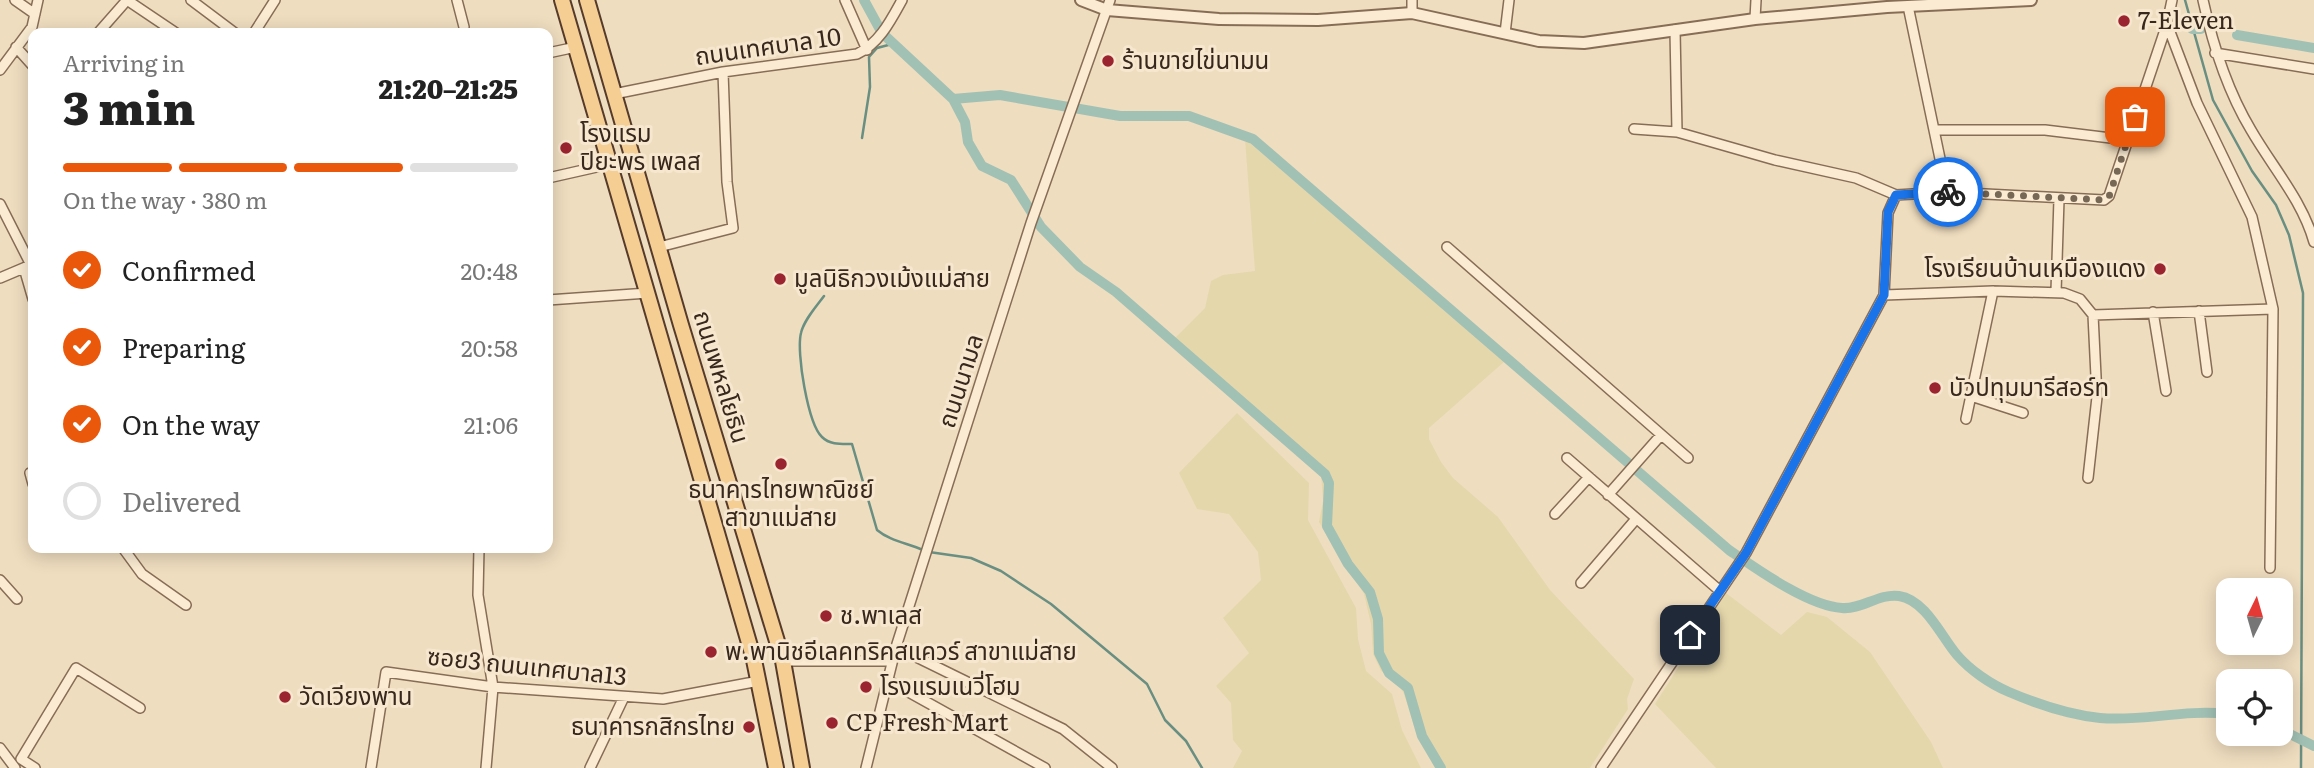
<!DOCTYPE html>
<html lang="en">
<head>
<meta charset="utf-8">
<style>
  body { margin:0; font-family:Literata,"Noto Sans Thai",serif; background:#f2f2f2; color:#222; height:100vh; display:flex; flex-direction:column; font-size:26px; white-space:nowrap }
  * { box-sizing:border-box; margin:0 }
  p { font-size:23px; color:#767676 }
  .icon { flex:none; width:38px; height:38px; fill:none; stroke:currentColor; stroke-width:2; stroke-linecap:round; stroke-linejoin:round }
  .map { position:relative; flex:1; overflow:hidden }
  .side { position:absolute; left:28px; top:28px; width:525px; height:525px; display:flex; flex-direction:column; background:#fff; border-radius:14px; box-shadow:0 4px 18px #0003 }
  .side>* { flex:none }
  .needle { width:46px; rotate:5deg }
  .controls { position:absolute; left:2216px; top:578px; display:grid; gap:14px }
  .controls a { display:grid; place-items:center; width:77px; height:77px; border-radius:14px; background:#fff; box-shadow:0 4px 18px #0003; font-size:35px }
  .pin { position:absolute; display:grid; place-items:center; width:60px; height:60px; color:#fff; margin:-30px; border-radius:14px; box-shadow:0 4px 10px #0006 }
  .courier { position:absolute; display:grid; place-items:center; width:70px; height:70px; margin:-35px; border:5px solid #1a73e8; border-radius:50%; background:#fff; color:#222; box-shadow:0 2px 9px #0007 }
  .overview em { font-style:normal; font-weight:800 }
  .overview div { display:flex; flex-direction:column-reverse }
  .overview { display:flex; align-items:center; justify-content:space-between; height:119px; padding:0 35px }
  h1 { font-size:46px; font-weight:800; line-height:52px }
  .bar { display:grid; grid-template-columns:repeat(4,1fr); gap:10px 7px; align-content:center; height:84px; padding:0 35px }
  .bar i { height:9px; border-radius:5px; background:#e0e0e0 }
  .bar .active { background:#ea580c }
  .bar p { grid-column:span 4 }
  ol { padding:0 35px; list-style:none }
  li { display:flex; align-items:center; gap:21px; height:77px }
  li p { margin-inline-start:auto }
  li .icon { padding:7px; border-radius:50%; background:#ea580c; color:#fff; stroke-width:4 }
  li:last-child { color:#767676 }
  li i { width:38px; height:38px; border:4px solid #e0e0e0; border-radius:50% }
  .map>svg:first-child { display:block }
</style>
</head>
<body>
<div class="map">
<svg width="2314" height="768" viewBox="0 0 2314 768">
  <rect width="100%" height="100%" fill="#efddbf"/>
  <!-- farmland -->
  <path fill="#e5d7ac" d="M1245 139 1505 361 1429 428V439L1441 462 1453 478 1498 517 1550 590 1634 679 1627 699 1628 709 1590 768H1435L1418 738 1404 694 1395 678 1381 671 1373 654 1371 624 1364 594 1319 522 1323 501 1321 473 1254 408 1174 339 1205 308 1211 281 1223 275 1255 271Z
    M1237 413 1309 483 1308 520 1356 608 1358 639 1366 671 1392 694 1402 730 1421 768H1233L1242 751 1233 740 1231 703 1216 686 1249 653 1223 618 1261 580 1258 552 1229 514 1197 509 1179 473Z
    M1726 593 1781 635 1807 612 1827 617 1870 652 1931 742 1943 768H1716L1655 704Z"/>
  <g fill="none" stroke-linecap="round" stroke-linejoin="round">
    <!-- stream -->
    <path stroke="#698f82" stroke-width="2.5" d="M2185 0 2213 100 2252 171 2276 205 2289 235 2303 293 2301 768
      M862 138 870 87 869 57 877 48 892 44
      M824 296C816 307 804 320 801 333 796 352 808 424 822 437 830 445 841 444 852 444L877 530C890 541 907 543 923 550
      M929 552 971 558 1001 571 1051 604 1147 684 1165 720 1186 741 1202 768"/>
    <!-- canal -->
    <path stroke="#a2c1b5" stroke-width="10" d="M864 0 882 33 953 99 965 122 968 142 982 166 1011 180 1041 227 1080 267 1116 292 1325 474 1329 483 1327 526 1348 564 1370 592 1378 619 1379 653 1389 673 1408 688 1422 736 1441 768
      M2192 29H2201
      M2237 35 2314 48
      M953 99 1000 95 1120 116H1189L1253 139 1729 550C1757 569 1808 606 1842 608 1861 610 1879 593 1899 596 1926 600 1942 638 1957 655 1970 670 1990 684 2009 692 2037 704 2070 715 2100 718 2143 722 2182 709 2228 714
      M2280 729 2314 746"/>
    <!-- minor casing -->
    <g stroke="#886d56" stroke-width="12">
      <path id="minor" d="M15 0 35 14
        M191 0 235 33
        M457 0 464 27
        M845 0 867 50
        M1412 0V13
        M2203 0C2213 46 2227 90 2251 130 2273 168 2302 200 2314 242
        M1908 6 1947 192
        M1755 19 1756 0
        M2167 24 2197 103 2252 217 2273 309
        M1675 30 1677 132 1775 160 1856 178 1896 195
        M98 33 127 0 176 33
        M254 33 275 0
        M1505 33 1509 0
        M16 47 33 66
        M548 53 576 47
        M2215 53 2314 69
        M0 70 32 27 38 0
        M614 94 723 72 857 54C879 44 891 20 902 0
        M1634 129 1677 132
        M1935 130H2045L2127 140
        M548 178 610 164
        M0 204 31 265
        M659 247 733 228 727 182 723 72
        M1447 247 1688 458
        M24 268 33 299
        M0 278 33 264
        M2056 292 2059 199
        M1884 295 1993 291 2064 293 2080 299 2093 315 2273 309 2270 568
        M548 300 648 293
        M2199 311 2207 372
        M2153 312 2166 391
        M1971 396 2023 413
        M1966 419 1993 291
        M1567 458 1720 591
        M33 472 30 473 33 484
        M2088 478 2097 397 2093 315
        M1608 495 1661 435
        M1555 514 1589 477
        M123 548 142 574 186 605
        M479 548 478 595 493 687 486 768
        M0 580 17 599
        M1581 583 1636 519
        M896 647 1063 729 1112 768
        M783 661H892
        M887 680 1045 768
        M0 748 15 768
        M35 768 21 759 76 668 140 708
        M371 768 386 672 493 687 663 699 759 681
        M590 768 624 697
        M866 768 896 647 1031 223 1110 0
        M1601 768 1746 553 1884 295 1888 213 1896 195 1947 192 2104 200 2109 196 2167 24 2172 0"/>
    </g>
    <!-- tertiary casing -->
    <g stroke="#886d56" stroke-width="14">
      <path id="tertiary" d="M1081 0 1107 10 1219 19 1318 20 1412 13 1539 41 1584 43 1755 19 1887 7 2031 0"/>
    </g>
    <!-- primary casing -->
    <g stroke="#563b2b" stroke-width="18">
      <path id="primary" d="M562 0 754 660 776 768
        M587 0 681 325 783 661 802 768"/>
    </g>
    <!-- minor -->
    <use href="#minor" stroke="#faebd2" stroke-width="9"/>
    <!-- tertiary -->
    <use href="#tertiary" stroke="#faebd2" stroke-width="10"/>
    <!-- primary -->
    <use href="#primary" stroke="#f5ce94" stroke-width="14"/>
  </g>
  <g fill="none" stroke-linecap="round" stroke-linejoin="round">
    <!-- done -->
    <path stroke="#776755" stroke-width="7" stroke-dasharray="0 12.6" d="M1948 192 2104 200 2109 197 2135 117"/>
    <!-- route -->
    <path stroke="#1a73e8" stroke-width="9" d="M1690 635 1746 553 1884 295 1888 212 1896 195 1948 192"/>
  </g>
  <!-- markers -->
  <g fill="#9a242f" stroke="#f6e7ce" stroke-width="2.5">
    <circle cx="2124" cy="21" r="7"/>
    <circle cx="1108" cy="61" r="7"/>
    <circle cx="566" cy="148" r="7"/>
    <circle cx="2160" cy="269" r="7"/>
    <circle cx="780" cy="279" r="7"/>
    <circle cx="1935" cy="388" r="7"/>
    <circle cx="781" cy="464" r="7"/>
    <circle cx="826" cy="616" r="7"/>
    <circle cx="711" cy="652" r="7"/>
    <circle cx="866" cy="687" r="7"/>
    <circle cx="285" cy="697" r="7"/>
    <circle cx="832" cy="723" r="7"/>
    <circle cx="749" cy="727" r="7"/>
  </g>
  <g text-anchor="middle" stroke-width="6" stroke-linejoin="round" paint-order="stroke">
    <!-- poi labels -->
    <g font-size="24" fill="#37271c" stroke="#f6e7ce" text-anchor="start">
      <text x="2138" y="29">7-Eleven</text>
      <text x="1122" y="69">ร้านขายไข่นามน</text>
      <text x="580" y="142">โรงแรม<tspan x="580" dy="28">ปิยะพร เพลส</tspan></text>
      <text x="2146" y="277" text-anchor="end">โรงเรียนบ้านเหมืองแดง</text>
      <text x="794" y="287">มูลนิธิกวงเม้งแม่สาย</text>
      <text x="1949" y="396">บัวปทุมมารีสอร์ท</text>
      <text x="781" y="498" text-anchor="middle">ธนาคารไทยพาณิชย์<tspan x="781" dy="28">สาขาแม่สาย</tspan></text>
      <text x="840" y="624">ช.พาเลส</text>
      <text x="725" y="660">พ.พานิชอีเลคทริคสแควร์ สาขาแม่สาย</text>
      <text x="880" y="695">โรงแรมเนวี่โฮม</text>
      <text x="299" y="705">วัดเวียงพาน</text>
      <text x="846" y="731">CP Fresh Mart</text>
      <text x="735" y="735" text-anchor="end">ธนาคารกสิกรไทย</text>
    </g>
    <!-- street labels -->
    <g font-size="24" fill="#37271c" stroke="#f6e7ce">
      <text transform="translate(768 47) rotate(-8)" y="8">ถนนเทศบาล 10</text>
      <text transform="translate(721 377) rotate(73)" y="8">ถนนพหลโยธิน</text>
      <text transform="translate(961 381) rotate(-72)" y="8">ถนนนามล</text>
      <text transform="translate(527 667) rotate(6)" y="8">ซอย3 ถนนเทศบาล13</text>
    </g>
  </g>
</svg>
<div class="controls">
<a><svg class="needle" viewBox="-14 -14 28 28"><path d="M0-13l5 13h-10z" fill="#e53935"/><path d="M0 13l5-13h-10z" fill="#767676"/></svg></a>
<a><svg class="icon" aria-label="locate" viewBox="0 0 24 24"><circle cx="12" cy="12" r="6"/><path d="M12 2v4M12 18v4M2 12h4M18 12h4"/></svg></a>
</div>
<div class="pin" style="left:2135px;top:117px;background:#ea580c"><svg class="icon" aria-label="bag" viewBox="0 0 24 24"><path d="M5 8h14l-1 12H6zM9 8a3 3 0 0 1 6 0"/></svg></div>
<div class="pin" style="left:1690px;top:635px;background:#1f2937"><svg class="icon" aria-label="home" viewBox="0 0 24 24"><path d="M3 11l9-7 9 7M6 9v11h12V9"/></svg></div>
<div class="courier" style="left:1948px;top:192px"><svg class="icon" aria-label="bike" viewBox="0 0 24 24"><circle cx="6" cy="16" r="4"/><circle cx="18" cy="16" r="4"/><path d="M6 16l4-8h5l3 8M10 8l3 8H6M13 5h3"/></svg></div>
<section class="side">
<div class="overview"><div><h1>3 min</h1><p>Arriving in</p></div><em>21:20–21:25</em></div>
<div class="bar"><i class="active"></i><i class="active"></i><i class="active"></i><i></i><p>On the way · 380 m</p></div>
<ol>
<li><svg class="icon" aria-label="check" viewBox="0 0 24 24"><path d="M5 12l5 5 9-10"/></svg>Confirmed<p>20:48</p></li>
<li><svg class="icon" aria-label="check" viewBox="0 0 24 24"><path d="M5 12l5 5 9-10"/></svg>Preparing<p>20:58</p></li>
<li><svg class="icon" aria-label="check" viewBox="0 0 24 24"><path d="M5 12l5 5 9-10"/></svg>On the way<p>21:06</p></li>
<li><i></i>Delivered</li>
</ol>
</section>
</div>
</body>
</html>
